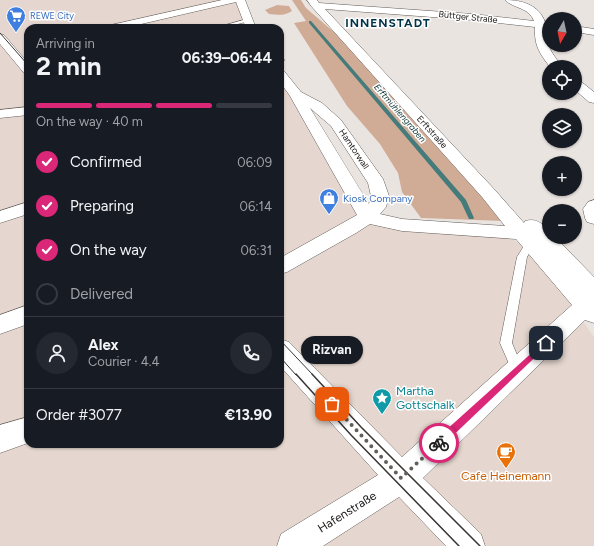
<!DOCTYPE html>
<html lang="en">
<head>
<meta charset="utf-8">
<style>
  body { margin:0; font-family:Figtree,sans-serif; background:#242831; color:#f1f3f6; height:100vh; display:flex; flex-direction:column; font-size:15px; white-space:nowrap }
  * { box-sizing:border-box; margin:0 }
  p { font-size:13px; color:#9ea1a6 }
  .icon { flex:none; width:22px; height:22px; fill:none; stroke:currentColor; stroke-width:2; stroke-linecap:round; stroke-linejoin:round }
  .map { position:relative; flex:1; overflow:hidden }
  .side { position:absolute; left:24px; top:24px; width:260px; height:424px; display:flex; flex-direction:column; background:#171b24; border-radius:12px; box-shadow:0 1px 3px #0004 }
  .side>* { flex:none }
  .needle { width:26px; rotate:189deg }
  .buttons { position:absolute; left:542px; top:12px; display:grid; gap:8px }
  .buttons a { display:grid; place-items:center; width:40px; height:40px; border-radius:50%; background:#171b24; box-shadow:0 1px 3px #0004; font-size:20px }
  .pin { position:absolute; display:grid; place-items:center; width:34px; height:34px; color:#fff; margin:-17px; border-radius:8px; box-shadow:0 2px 6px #0006 }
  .courier { position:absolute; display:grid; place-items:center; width:40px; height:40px; margin:-20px; border:3px solid #db2777; border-radius:50%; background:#fff; color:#222; box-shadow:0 1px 5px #0007 }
  .bubble { position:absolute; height:28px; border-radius:14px; background:#171b24; box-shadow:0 1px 3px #0004; font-size:13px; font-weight:700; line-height:28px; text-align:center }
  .summary em { font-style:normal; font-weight:700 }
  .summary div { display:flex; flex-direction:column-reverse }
  .summary { display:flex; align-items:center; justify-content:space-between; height:68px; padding:0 12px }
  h1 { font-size:26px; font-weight:700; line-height:30px }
  .bar { display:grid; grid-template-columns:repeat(4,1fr); gap:6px 4px; align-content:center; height:48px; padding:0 12px }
  .bar i { height:5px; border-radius:3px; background:#363941 }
  .bar .active { background:#db2777 }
  .bar p { grid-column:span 4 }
  .line { display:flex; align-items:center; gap:10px; padding:0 12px; border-top:1px solid #363941 }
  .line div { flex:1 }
  .round { display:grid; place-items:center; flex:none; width:42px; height:42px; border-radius:21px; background:#242831 }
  ol { padding:0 12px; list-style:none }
  li { display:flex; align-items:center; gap:12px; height:44px }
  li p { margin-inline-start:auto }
  li .icon { padding:4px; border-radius:50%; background:#db2777; color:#fff; stroke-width:4 }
  li:last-child { color:#9ea1a6 }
  li i { width:22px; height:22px; border:2px solid #363941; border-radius:50% }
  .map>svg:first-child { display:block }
</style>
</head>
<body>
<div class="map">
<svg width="594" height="546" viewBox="0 0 594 546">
  <rect width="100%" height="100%" fill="#eae4e0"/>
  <!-- built -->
  <path fill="#e5d7cf" d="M0 0H239L249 28H28V444H280V77L365 218 504 233 521 245 562 292 594 337V546H0Z"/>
  <!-- green -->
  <path fill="#d0ac97" d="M292 0H301L306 8 342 39 503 221 421 218 402 192 398 173 380 144 347 106 294 23 306 21Z
    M277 5 289 6 292 11C285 16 277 15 269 14L265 10Z"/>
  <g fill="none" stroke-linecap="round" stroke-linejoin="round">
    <!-- stream -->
    <path fill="#457b7a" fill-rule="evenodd" d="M309 21H311L466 200 474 218 473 219H469L461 202 309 23Z"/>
    <!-- lane casing -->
    <g stroke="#635d5a" stroke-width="1">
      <path id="lane" d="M247 19 249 21 223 28H215Z
        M280 58 284 59 285 60 280 62Z
        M530 240 535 243 527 257 512 343 523 369 521 373 517 374 513 373 500 343 517 257 527 241Z"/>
    </g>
    <!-- street casing -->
    <g stroke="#635d5a" stroke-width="1">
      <path id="street" d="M222 0H245L256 28H246L236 2 124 28H106L111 25Z
        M307 0H317L319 3 472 14 534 21C529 7 514 9 505 0 522 0 539 5 545 22L549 23V29H545C545 45 553 54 562 67H550C539 53 534 45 535 27L472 20 325 9 494 189 524 223 525 221C537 218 541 223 549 231V237H555L594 277V323L585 320 423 478 481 534 485 546H446L399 497 323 546H277L281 534 378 475 280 366V339L289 342 402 457 572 305 516 239 402 231 370 224 356 233 287 272 280 274V258L357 215 290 96 280 82V70L284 71 301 92 322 103 341 120 383 179 389 196 386 207 380 214 402 219 505 226 482 197 312 7ZM310 108 331 126 368 183 371 196 369 204Z
        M575 26 594 29V35L575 32Z
        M0 34 4 35 28 63V74L24 73 0 44Z
        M575 79 579 80 594 92V103L589 102 575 90Z
        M28 107V115L0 118V110Z
        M594 200V224L587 222 585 218 583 209 588 202Z
        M28 202V214L0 223V211Z
        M28 305V324L0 334V315Z
        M28 417V443L0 453V425Z"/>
    </g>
    <!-- lane -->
    <use href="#lane" fill="#fff" fill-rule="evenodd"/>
    <!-- street -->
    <use href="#street" fill="#fff" fill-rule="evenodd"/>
    <!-- tram-far1 -->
    <path stroke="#383534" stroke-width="1" d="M0 33 28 65
      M280 340 313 375
      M280 357 296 375"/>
    <!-- tram -->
    <path stroke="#383534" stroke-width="1.5" d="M296 374 351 435 459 546
      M312 374 361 427 480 546"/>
  </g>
  <!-- route -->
  <path fill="#db2777" d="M546 340 548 341V345L442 446 439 447 435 446 434 443 435 440Z"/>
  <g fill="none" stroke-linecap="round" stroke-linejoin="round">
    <!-- done -->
    <path stroke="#635f5d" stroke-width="4" stroke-dasharray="0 7.2" d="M332 404 401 478 439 443"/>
  </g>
  <!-- icons -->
  <defs>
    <g id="supermarket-pin" transform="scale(1)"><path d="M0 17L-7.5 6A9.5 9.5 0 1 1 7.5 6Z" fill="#3f7fe0" stroke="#fff"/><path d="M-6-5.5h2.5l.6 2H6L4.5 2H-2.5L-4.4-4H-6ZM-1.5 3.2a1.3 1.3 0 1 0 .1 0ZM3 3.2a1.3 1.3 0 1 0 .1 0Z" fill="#fff"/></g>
    <g id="shop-pin" transform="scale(1)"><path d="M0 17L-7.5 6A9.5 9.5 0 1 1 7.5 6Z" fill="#3f7fe0" stroke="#fff"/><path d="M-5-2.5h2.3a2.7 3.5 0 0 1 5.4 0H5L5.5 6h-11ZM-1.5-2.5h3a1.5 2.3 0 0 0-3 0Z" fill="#fff"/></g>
    <g id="sight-pin" transform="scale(1)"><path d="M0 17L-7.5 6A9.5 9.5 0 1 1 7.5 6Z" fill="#0f9aa8" stroke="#fff"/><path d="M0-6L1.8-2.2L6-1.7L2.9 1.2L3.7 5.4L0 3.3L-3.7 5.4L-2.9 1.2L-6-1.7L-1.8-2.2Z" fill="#fff"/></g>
    <g id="cafe-pin" transform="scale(1)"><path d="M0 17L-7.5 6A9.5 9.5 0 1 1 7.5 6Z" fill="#e8710a" stroke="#fff"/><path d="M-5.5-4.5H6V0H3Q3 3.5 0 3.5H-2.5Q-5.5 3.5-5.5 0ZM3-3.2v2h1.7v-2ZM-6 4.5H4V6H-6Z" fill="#fff"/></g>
  </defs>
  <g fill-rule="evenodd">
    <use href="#supermarket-pin" x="16" y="16"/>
    <use href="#shop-pin" x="329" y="198"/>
    <use href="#sight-pin" x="382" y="398"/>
    <use href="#cafe-pin" x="506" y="452"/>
  </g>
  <g text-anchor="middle" stroke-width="3" stroke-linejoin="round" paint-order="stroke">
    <!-- far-shop labels -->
    <g font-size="9" fill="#366cbe" stroke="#fff" text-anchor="start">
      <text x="30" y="19">REWE City</text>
    </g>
    <!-- far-street labels -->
    <g font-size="9" fill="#1a1716" stroke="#fff">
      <text transform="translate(468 17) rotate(6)" y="3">Büttger Straße</text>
      <text transform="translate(432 132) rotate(48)" y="3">Erftstraße</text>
      <text transform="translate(354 149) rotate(56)" y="3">Hamtorwall</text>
    </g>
    <!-- far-water labels -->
    <g font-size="9" font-style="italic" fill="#143a3a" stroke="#fff">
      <text transform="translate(400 113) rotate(49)" y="3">Erftmühlengraben</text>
    </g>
    <!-- shop labels -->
    <g font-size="10" fill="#366cbe" stroke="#fff" text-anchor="start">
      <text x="343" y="202">Kiosk Company</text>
    </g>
    <!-- far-district labels -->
    <g font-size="12" font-weight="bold" letter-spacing="1" fill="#013347" stroke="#fff">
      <text x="388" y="27">INNENSTADT</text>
    </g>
    <!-- near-culture labels -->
    <g font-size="12" fill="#0d838f" stroke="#fff" text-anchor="start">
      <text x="396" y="395">Martha<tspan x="396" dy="14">Gottschalk</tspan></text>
    </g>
    <!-- near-food labels -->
    <g font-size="12" fill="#c56008" stroke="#fff">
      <text x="506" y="480">Cafe Heinemann</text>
    </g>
    <!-- near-street labels -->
    <g font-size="12" fill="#1a1716" stroke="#fff">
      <text transform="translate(347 512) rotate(-32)" y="4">Hafenstraße</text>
    </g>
  </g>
</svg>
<div class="buttons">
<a><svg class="needle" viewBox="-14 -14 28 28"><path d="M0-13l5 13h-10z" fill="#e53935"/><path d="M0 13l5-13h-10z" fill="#9ea1a6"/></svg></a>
<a><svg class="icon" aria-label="locate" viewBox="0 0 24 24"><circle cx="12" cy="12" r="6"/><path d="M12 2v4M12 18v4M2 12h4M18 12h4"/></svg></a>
<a><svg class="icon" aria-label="layers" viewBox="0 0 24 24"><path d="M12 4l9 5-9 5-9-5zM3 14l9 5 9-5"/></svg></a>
<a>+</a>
<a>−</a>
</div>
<div class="pin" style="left:332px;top:404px;background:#ea580c"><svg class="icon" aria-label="bag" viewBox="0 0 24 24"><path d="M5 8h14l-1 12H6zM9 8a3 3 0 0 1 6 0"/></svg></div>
<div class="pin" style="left:546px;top:343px;background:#1f2937"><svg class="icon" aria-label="home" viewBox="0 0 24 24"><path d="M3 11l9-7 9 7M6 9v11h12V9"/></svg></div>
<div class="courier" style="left:439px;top:443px"><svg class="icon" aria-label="bike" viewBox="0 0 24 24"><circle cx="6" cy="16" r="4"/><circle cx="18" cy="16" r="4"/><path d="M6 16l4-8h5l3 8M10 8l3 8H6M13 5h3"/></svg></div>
<div class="bubble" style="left:301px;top:336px;width:62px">Rizvan</div>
<section class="side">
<div class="summary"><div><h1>2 min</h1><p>Arriving in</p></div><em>06:39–06:44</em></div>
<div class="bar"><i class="active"></i><i class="active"></i><i class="active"></i><i></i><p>On the way · 40 m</p></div>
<ol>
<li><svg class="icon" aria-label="check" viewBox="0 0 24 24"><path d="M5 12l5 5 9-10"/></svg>Confirmed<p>06:09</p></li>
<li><svg class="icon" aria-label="check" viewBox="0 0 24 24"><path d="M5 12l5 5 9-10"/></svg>Preparing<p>06:14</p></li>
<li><svg class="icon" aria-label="check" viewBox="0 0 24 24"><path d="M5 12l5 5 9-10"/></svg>On the way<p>06:31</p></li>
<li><i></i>Delivered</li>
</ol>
<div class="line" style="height:72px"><a class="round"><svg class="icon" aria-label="person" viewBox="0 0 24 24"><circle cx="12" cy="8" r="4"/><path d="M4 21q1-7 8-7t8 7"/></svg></a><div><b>Alex</b><p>Courier · 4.4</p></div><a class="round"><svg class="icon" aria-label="phone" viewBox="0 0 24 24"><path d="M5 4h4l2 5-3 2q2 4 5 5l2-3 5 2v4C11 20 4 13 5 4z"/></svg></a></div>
<div class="line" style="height:52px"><div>Order #3077</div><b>€13.90</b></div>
</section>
</div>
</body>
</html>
